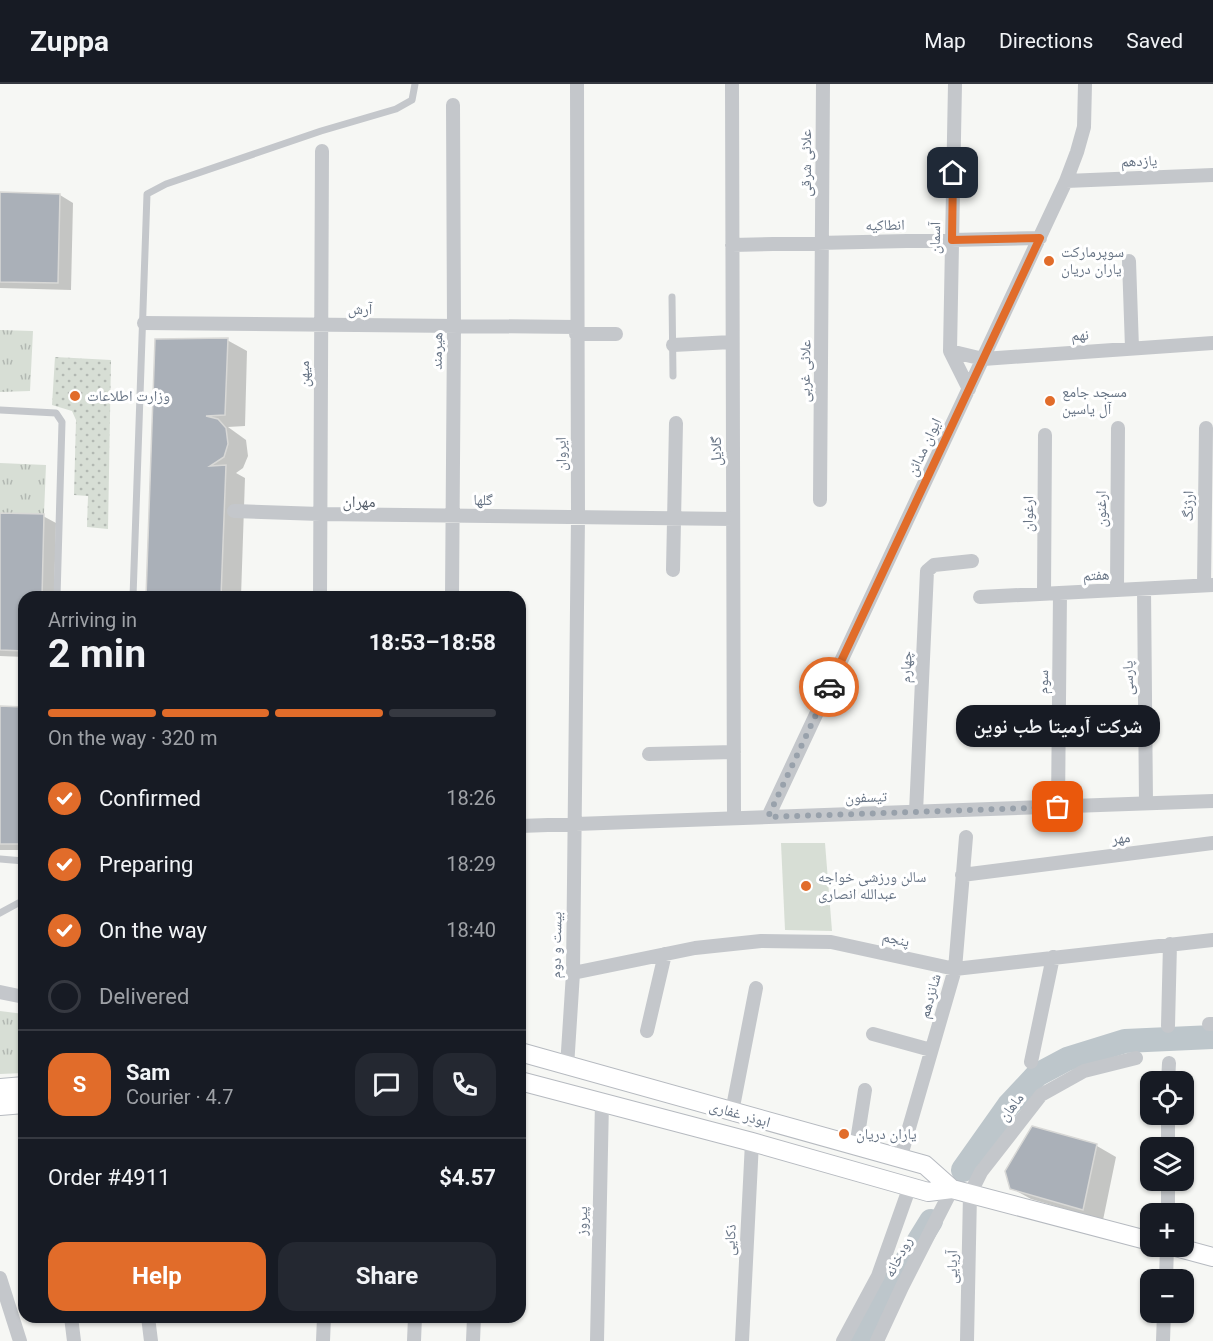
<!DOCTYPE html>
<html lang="en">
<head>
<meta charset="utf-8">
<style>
  body { margin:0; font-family:Roboto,"Noto Naskh Arabic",sans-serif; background:#242831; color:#f1f3f6; height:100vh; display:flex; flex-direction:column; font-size:22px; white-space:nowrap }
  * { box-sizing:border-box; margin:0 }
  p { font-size:20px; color:#9ea1a6 }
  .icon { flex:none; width:33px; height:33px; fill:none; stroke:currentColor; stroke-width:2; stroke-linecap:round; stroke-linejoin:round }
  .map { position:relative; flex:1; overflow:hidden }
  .drawer { position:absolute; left:18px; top:507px; width:508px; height:732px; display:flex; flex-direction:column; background:#171b24; border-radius:18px; box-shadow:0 2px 4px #0004 }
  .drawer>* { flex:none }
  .controls { position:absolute; left:1140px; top:987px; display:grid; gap:12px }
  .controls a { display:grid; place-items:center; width:54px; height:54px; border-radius:12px; background:#171b24; box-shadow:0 2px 4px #0004; font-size:30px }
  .pin { position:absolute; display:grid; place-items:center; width:51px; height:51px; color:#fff; margin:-26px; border-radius:12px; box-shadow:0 3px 9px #0006 }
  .courier { position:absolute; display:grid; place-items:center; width:60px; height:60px; margin:-30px; border:4px solid #e16c2a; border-radius:50%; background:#fff; color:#222; box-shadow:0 2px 8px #0007 }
  .bubble { position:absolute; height:42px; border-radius:18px; background:#171b24; box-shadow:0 2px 4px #0004; font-size:20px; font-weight:700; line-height:42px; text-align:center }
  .headline em { font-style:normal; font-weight:700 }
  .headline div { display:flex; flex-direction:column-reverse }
  .headline { display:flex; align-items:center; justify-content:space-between; height:102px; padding:0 30px }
  h1 { font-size:39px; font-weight:700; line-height:45px }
  .bar { display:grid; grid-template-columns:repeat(4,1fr); gap:9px 6px; align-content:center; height:72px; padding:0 30px }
  .bar i { height:8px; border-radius:4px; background:#363941 }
  .bar .active { background:#e16c2a }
  .bar p { grid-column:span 4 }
  .line { display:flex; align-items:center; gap:15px; padding:0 30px; border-top:2px solid #363941 }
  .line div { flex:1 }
  .round { display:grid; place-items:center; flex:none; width:63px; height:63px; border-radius:18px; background:#242831 }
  ol { padding:0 30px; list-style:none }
  li { display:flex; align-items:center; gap:18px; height:66px }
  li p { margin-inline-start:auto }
  li .icon { padding:6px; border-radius:50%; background:#e16c2a; color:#fff; stroke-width:4 }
  li:last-child { color:#9ea1a6 }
  li i { width:33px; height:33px; border:3px solid #363941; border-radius:50% }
  .primary-button { display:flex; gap:12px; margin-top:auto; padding:12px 30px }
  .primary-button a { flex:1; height:69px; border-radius:18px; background:#e16c2a; color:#fff; font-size:24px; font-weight:700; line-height:69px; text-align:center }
  .primary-button a+a { background:#242831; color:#f1f3f6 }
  header { display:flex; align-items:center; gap:36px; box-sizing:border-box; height:84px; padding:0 30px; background:#171b24; border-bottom:2px solid #363941 }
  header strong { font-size:28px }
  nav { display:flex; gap:33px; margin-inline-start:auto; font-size:21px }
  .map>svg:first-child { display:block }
</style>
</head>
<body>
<header>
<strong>Zuppa</strong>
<nav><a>Map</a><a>Directions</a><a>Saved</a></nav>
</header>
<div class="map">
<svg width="1213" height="1257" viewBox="0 0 1213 1257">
  <defs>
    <pattern id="grass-tufts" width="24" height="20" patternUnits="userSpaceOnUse" patternTransform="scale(1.5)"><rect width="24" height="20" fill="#d7ded5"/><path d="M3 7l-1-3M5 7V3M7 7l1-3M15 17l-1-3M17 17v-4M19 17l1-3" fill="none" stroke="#b2b8b2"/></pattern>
    <pattern id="park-dots" width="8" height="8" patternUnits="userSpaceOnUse" patternTransform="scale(1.5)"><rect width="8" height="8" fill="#d7ded5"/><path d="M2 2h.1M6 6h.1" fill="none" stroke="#b2b8b2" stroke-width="1.8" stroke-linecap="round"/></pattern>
  </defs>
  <rect width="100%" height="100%" fill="#f6f7f4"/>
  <!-- grass -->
  <path fill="url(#grass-tufts)" d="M0 246 33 247 30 307 0 308Z
    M0 379 46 381 44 430 0 429Z
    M0 927 24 930V989L0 990Z"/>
  <!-- park -->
  <path fill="url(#park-dots)" d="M55 273 111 276 108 445 87 443 88 412 74 411 76 336 72 327 52 321Z"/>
  <!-- pitch -->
  <path fill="#d7ded5" d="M781 759H825L832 847 785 846Z"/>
  <!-- shadow -->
  <path fill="#0003" d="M0 110 60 111 73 119 71 206 0 204Z
    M227 256 247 267 245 342 228 343 246 356 248 372 243 384 236 389 245 394 241 513H148Z
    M0 431 43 432 56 439 54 513H24V573L0 572Z
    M0 623 24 625V766H0Z
    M1033 1044 1097 1062 1116 1073 1103 1136 1031 1115 1011 1104Z"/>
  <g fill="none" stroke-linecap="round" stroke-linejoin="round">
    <!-- river -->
    <path stroke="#bdc6cb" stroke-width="24" d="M963 1086 1009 1021 1037 991 1067 975 1125 957 1213 953
      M857 1257 931 1137"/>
  </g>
  <!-- building -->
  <path fill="#aab0b8" stroke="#d8d8d6" stroke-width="1.5" d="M0 108 60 110 58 199 0 198Z
    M228 254 225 331 206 332 218 335 226 344 228 360 224 373 210 382 226 381 221 513H146L155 255Z
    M0 429 44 430 42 513H24V567L0 566Z
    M0 622 24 623V760H0Z
    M1032 1042 1097 1060 1083 1126 1010 1105 1005 1087Z"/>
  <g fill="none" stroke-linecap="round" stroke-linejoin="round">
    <!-- secondary casing -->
    <g stroke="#b6bac0" stroke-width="20">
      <path id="secondary" d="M520 968 925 1081 952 1105
        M520 997 752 1058 928 1108 952 1105 1150 1157
        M0 1004 24 1002
        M0 1022 24 1020
        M1172 1162 1213 1173"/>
    </g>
    <!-- service -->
    <path stroke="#c4c7cb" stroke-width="7" d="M672 213 673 292
      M0 326 56 329 62 338 57 513
      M133 513 147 110 166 100 321 47 396 25 412 16 415 0
      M0 775 24 777
      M0 829 24 816"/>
    <!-- minor -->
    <path stroke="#c4c7cb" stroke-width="14" d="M732 0 734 734
      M955 0 950 267 969 305
      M1066 97 1213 91
      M732 161 1040 154
      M1129 177 1132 264
      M144 239 576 243
      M576 250H616
      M673 261 732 258
      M950 267 983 275 1213 259
      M820 416 823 0
      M234 427 320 430 733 435
      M673 486 676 339
      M1204 501 1206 344
      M1144 505 1146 719
      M1117 506 1118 344
      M1044 510 1045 351
      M320 513 322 67
      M452 513 454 242 453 21
      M980 513 1213 501
      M649 670 734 668
      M1058 723 1060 509
      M916 728 927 487 934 481 972 477
      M768 733 1066 97 1077 68 1084 43 1085 0
      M520 742 1213 717
      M962 791 1213 759
      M573 889 695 864 761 857 831 858 955 885 1213 856
      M0 908 24 913
      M1209 940H1213
      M1168 942 1170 860
      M647 947 665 870
      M873 950 931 966
      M1031 978 1053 873
      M567 983 573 889 578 433 577 0
      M1168 998 1169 979
      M732 1028 756 904
      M856 1063 865 1006
      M1168 1064V1030
      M900 1075 955 885 966 753
      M1168 1130V1096
      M0 1194 20 1257
      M1166 1196 1167 1162
      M71 1233 74 1257
      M148 1233 151 1257
      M323 1257 324 1233
      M414 1257 415 1233
      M473 1257 474 1233
      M597 1257 602 1018
      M742 1257 752 1058
      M843 1257 878 1192 910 1102
      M877 1257 902 1203 952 1105
      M967 1257 970 1110 981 1088 1041 1011 1084 987 1136 974
      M1163 1257 1164 1228"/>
    <!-- secondary -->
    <use href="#secondary" stroke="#fff" stroke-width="18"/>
  </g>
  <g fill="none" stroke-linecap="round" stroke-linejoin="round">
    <!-- done -->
    <path stroke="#98a1ab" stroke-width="6" stroke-dasharray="0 10.8" d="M829 603 768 733 1058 723"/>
    <!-- route -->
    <path stroke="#e16c2a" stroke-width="8" d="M829 603 1040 154 952 156 953 89"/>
  </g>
  <!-- markers -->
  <g fill="#e16c2a" stroke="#fff" stroke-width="2">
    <circle cx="1049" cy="177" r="6"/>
    <circle cx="75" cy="312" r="6"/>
    <circle cx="1050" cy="317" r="6"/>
    <circle cx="806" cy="802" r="6"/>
    <circle cx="844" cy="1050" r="6"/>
  </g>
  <g text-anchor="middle" stroke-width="6" stroke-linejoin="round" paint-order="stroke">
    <!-- street labels -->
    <g font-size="15" fill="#667384" stroke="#fff">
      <text transform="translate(1139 77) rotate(-2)" y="5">یازدهم</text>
      <text transform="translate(806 79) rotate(-90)" y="5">علائی شرقی</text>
      <text transform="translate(885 141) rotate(-1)" y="5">انطاکیه</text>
      <text transform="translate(935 154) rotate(-89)" y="5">آسمان</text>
      <text x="360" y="230">آرش</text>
      <text transform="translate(1080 251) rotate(-4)" y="5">نهم</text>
      <text transform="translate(437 267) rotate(-89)" y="5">هیرمند</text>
      <text transform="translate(805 287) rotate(-89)" y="5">علائی غربی</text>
      <text transform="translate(304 290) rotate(-90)" y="5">میهن</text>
      <text transform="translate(924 363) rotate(-65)" y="5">ایوان مدائن</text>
      <text transform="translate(716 367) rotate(-90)" y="5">گلایل</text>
      <text transform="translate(561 370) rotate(-91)" y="5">ایروان</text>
      <text transform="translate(483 416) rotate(1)" y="5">گلها</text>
      <text transform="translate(1188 422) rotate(-89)" y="5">ارژنگ</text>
      <text transform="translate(1101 425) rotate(-90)" y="5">ارغنون</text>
      <text transform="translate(1028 430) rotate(-89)" y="5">ارغوان</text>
      <text transform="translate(1096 491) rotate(-3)" y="5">هفتم</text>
      <text transform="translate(906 583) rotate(-87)" y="5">چهارم</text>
      <text transform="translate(1128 594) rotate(-91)" y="5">پارسی</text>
      <text transform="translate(1043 598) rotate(-89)" y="5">سوم</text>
      <text transform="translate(866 713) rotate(-2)" y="5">تیسفون</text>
      <text transform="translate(1121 754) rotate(-7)" y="5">مهر</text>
      <text transform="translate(896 855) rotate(12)" y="5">پنجم</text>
      <text transform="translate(556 861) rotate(-89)" y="5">بیست و دوم</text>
      <text transform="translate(930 912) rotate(-74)" y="5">شانزدهم</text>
      <text transform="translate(1011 1023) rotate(-53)" y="5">ماهان</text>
      <text transform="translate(740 1030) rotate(16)" y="5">ابوذر غفاری</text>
      <text transform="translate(582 1137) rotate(-89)" y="5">پیروز</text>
      <text transform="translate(730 1156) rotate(-87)" y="5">ذکایی</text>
      <text transform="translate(898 1173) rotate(-63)" y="5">رودخانه</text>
      <text transform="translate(952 1183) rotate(-89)" y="5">آریایی</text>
    </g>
    <!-- poi labels -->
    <g font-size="15" fill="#667384" stroke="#fff" text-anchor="start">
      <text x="1061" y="173">سوپرمارکت<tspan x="1061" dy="17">یاران دریان</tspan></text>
      <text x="1062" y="313">مسجد جامع<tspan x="1062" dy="17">آل یاسین</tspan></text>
      <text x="87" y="317">وزارت اطلاعات</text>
      <text x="818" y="798">سالن ورزشی خواجه<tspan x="818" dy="17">عبدالله انصاری</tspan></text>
      <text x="856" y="1055">یاران دریان</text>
    </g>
    <!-- neighbourhood labels -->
    <g font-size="16" fill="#545d69" stroke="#fff">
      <text x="359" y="423">مهران</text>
    </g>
  </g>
</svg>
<div class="controls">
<a><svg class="icon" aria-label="locate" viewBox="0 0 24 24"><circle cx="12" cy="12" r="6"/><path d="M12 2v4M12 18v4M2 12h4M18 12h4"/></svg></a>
<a><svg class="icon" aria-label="layers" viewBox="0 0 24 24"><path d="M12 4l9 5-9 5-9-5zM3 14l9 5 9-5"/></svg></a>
<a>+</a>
<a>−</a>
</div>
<div class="pin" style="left:1058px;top:723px;background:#ea580c"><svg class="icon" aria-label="bag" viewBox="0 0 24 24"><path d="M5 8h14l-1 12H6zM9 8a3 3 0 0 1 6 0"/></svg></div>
<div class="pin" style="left:953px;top:89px;background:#1f2937"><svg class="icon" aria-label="home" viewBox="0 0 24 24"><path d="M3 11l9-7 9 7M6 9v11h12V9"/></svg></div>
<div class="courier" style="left:829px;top:603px"><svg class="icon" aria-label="car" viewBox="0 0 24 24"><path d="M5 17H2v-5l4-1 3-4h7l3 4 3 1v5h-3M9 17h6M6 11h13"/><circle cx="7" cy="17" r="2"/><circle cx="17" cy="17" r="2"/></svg></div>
<div class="bubble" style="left:956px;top:621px;width:204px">شرکت آرمیتا طب نوین</div>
<section class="drawer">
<div class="headline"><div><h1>2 min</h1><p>Arriving in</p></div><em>18:53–18:58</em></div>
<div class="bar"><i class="active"></i><i class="active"></i><i class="active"></i><i></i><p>On the way · 320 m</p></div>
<ol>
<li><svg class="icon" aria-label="check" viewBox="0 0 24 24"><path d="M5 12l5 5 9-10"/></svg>Confirmed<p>18:26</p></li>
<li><svg class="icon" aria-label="check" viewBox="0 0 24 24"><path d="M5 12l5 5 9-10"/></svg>Preparing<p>18:29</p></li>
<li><svg class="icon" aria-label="check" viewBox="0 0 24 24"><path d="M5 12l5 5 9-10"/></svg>On the way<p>18:40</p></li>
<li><i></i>Delivered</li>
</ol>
<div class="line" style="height:108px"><b class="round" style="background:#e16c2a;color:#fff">S</b><div><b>Sam</b><p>Courier · 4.7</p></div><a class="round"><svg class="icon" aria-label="chat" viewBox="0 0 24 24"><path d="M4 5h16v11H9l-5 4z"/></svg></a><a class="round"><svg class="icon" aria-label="phone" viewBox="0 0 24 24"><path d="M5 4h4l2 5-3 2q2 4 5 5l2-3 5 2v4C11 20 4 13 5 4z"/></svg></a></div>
<div class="line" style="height:78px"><div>Order #4911</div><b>$4.57</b></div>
<div class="primary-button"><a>Help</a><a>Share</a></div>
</section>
</div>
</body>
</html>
